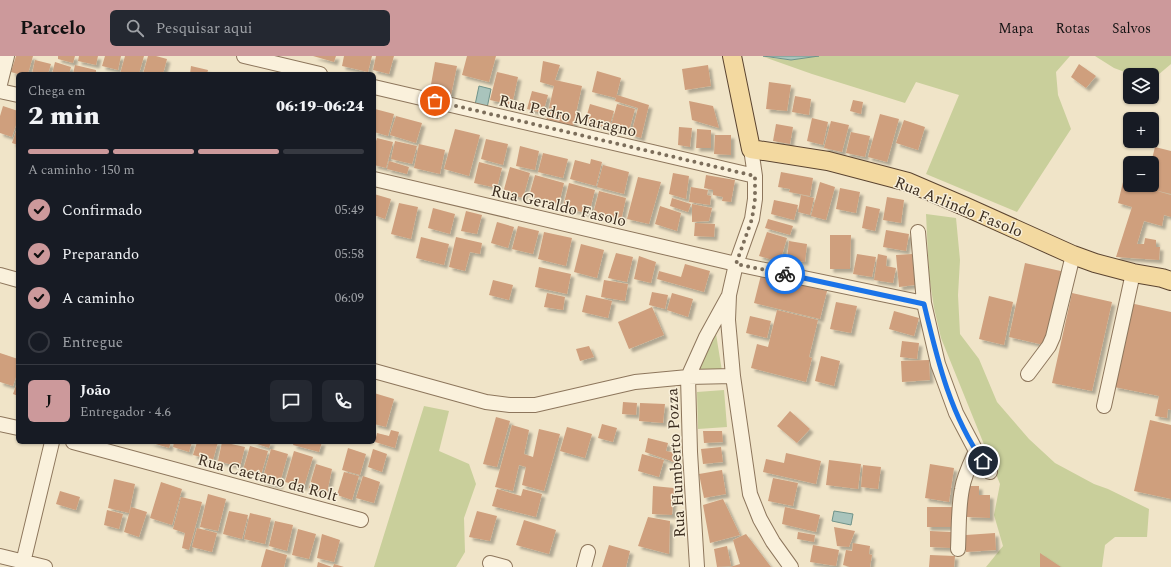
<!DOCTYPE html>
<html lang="pt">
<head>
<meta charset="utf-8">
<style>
  body { margin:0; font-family:Spectral,serif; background:#242831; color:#f1f3f6; height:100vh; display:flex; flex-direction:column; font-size:15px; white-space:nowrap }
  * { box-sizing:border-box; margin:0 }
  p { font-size:13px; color:#9ea1a6 }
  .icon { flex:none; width:22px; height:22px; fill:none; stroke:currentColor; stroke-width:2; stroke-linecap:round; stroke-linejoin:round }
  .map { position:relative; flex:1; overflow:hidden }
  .details { position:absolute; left:16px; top:16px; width:360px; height:372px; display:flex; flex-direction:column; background:#171b24; border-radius:6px; box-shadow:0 1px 3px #0004 }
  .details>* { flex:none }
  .buttons { position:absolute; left:1123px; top:12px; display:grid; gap:8px }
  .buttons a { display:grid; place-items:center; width:36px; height:36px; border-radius:6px; background:#171b24; box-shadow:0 1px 3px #0004; font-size:20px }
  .pin { position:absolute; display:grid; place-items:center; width:34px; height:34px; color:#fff; margin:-17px; border:2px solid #fff; border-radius:50%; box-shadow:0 1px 4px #0007 }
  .courier { position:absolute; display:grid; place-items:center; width:40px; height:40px; margin:-20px; border:3px solid #1a73e8; border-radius:50%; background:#fff; color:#222; box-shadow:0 1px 5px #0007 }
  .overview em { font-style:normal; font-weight:800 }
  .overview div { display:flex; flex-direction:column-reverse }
  .overview { display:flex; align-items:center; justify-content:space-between; height:68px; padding:0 12px }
  h1 { font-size:26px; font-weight:800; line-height:30px }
  .bar { display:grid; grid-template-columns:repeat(4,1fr); gap:6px 4px; align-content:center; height:48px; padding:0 12px }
  .bar i { height:5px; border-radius:3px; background:#363941 }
  .bar .selected { background:#cc999b }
  .bar p { grid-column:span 4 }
  .line { display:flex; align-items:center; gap:10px; padding:0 12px; border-top:1px solid #363941 }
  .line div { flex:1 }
  .round { display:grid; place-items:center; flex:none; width:42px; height:42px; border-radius:6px; background:#242831 }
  ol { padding:0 12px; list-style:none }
  li { display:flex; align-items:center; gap:12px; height:44px }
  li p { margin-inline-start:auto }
  li .icon { padding:4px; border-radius:50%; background:#cc999b; color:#111; stroke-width:4 }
  li:last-child { color:#9ea1a6 }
  li i { width:22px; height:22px; border:2px solid #363941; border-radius:50% }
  header { display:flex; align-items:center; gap:24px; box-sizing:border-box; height:56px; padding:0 20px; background:#cc999b; color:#111 }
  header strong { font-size:19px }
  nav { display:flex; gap:22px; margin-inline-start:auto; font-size:14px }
  .search { width:280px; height:36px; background:#242831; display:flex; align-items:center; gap:10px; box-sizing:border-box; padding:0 14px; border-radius:6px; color:#9ea1a6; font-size:15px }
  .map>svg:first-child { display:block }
</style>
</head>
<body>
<header>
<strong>Parcelo</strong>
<div class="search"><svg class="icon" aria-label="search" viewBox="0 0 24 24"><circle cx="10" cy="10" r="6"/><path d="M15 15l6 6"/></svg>Pesquisar aqui</div>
<nav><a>Mapa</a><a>Rotas</a><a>Salvos</a></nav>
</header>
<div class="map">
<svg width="1171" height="511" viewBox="0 0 1171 511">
  <defs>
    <filter id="shadow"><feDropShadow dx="3.5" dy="3.5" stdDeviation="1" flood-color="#0004"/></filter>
  </defs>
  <rect width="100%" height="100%" fill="#f0e4c8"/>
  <!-- green -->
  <path fill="#c9cf9b" d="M811 0H1070L1056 16 1058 39 1071 73 1017 156 926 118 959 39 916 26 905 47 812 18 764 1 791 4Z
    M1095 0H1171V8L1152 24V19H1133L1114 12Z
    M926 158 956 162 960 204 958 239 960 278 979 303 997 346 1029 383 1055 407 1094 428 1108 433 1149 453 1147 481H1115L1105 489 1102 511H986L1003 490 994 459 1000 428 941 282 934 252 929 219Z
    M716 278 722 315 698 316Z
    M724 334 727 371 698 373 697 336Z
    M424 350 449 355 439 395 469 408 476 428 464 462 465 496 456 511H374Z"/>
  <!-- water -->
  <path fill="#a9c4bc" stroke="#6f938a" d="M763 0H819L791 4Z
    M479 30 491 33 487 52 475 49Z
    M834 455 853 458 851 469 832 465Z"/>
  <!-- building -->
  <path fill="#cf9f7d" filter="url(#shadow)" d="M16 0H33L28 18H18L11 16Z
    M58 0H75L73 7 58 3Z
    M79 0H98L96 9 78 5Z
    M105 0H121L118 14 102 10Z
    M125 0H144L139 18H120Z
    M148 0H156L167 3 163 18H143Z
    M313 0H336L334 6Z
    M344 0H372L368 16 342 10Z
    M376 0H394L389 18 373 14Z
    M467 0H496L489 26 462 19Z
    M35 4 51 8 48 18H32Z
    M543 5 560 9 555 24 582 30 573 71 546 65 554 30 540 26Z
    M55 6 71 11 69 18H52Z
    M435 6 457 10 451 39 430 34Z
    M1079 8 1096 20 1086 32 1071 21Z
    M75 9 96 14V18H73Z
    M708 9 711 30 685 34 682 13Z
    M191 10 208 14 207 18H190Z
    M597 15 621 22 616 42 592 36Z
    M497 16 518 21 512 49 490 44Z
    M769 26 791 29 787 55 766 53Z
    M532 35 548 39 543 57 527 53Z
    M617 39 649 49 641 82 631 79 638 52 615 45Z
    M795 40 811 43 809 59 792 56Z
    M853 44 863 46 861 58 850 55Z
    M689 45 713 50 719 72 692 64Z
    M590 48 614 55 609 72 585 66Z
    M617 48 635 53 629 75 611 70Z
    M3 50 18 55V63L12 81 0 77V60Z
    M375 53 394 58 388 80 374 76Z
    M880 58 899 63 887 106 868 101Z
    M396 60 422 67 416 87 390 79Z
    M812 62 828 66 823 89 807 85Z
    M904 64 925 71 918 94 896 87Z
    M831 65 849 69 842 96 824 92Z
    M776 68 793 71 790 88 773 85Z
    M18 69V89L12 87Z
    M679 71 692 72 690 91 678 89Z
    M455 73 480 79 469 120 444 113Z
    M697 73 711 74V92H696Z
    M851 76 870 80 865 101 846 97Z
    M715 79H731V99L714 98Z
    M377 82 393 86 386 112 374 109V91Z
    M486 83 508 88 503 109 481 103Z
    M395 85 417 90 412 108 391 103Z
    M419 88 445 94 440 118 414 112Z
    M520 90 539 95 535 114 516 110Z
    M1155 91 1171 95V138L1150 133 1171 139V161L1164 159 1162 170 1144 165 1137 188H1144L1145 182 1156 184V191H1160L1159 204 1116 201 1132 151 1118 147 1123 126 1145 132 1146 129H1152L1151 107Z
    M543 97 568 103 563 122 538 116Z
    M591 103 602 106 596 130 570 123 575 104 590 108Z
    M389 105 409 111 407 118 387 113Z
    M479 106 502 112 497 132 474 127Z
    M603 109 629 116 624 138 597 131Z
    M510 111 530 117 523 142 503 137Z
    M781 116 813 122 810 140 789 136 790 133 778 131Z
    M673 117 689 120 686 143 669 138Z
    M535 119 564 127 559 148 529 140Z
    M706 119 735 124 731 146 722 145 723 141 713 139V134L704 132Z
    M638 121 661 126 649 168 627 163Z
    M820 126 835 131 826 164 811 160Z
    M569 127 595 134 589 158 563 151Z
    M691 131 708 134 707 139 711 140 710 149 689 146Z
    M840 132 860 136 856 157 836 153Z
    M599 135 626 142 621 165 593 158Z
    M374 138 391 143 385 163 374 159Z
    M801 139 814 142 810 159 798 156Z
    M887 141 904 144 901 167 883 164Z
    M672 142 691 148 688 156 670 150Z
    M774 144 798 149 794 164 771 158Z
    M399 147 418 151 411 183 391 178Z
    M692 148 712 152 709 165 692 166Z
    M660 150 681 157 677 175 655 168Z
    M866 150 880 153 875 175 862 172Z
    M433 152 455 158 450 178 428 172Z
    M466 155 482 159 477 178 461 175Z
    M768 163 793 170 790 179 765 172Z
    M497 166 514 171 508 192 491 187Z
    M695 167 715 168 714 181 694 180Z
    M518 170 539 175 533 198 512 193Z
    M886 174 909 178 906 195 883 191Z
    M544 176 572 182 566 210 538 203Z
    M767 176 787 182 780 206 759 200Z
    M830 179H851L850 213H830Z
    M421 181 449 188 444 209 416 202Z
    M456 181 482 187 480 198 470 196 465 215 449 211Z
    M789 185 807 188 805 206 787 203Z
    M581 188 604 194 597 222 574 216Z
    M616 197 633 201 627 226 608 222Z
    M857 198 876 201 872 221 853 218Z
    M878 198 887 200 886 210 896 212 893 227 874 224Z
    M912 198 915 229 899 231 896 199Z
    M639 200 656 206 651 227 634 223Z
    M1025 207 1065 216 1048 290 1009 281Z
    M685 208 710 215 704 236 657 223 659 215 681 221Z
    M539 211 571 218 567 238 535 231Z
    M761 219 827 235 820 263 754 247Z
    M493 224 513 229 509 244 489 239Z
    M604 224 628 228 625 245 601 241Z
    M652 236 668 239 665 253 649 249Z
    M547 237 565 241 563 254 544 251Z
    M672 237 693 243 688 261 667 254Z
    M1072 237 1112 246 1092 335 1052 327Z
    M586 239 612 245 608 262 582 256Z
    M989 240 1013 246 1004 289 979 283Z
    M836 246 857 250 851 277 830 273Z
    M1130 247 1171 256V354L1168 353 1167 362 1155 360 1159 340 1114 331Z
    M652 251 664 279 629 293 618 266Z
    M777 254 818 264 809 301 812 302 806 326 751 312 757 288 768 291Z
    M894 255 919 262 914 280 889 273Z
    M750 260 771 265 767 282 746 277Z
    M902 285 919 287 917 303 900 301Z
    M589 290 594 301 580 305 576 293Z
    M0 297 18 303V315L13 330 0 326Z
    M821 300 840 305 834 330 815 325Z
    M929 304 930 324 902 326 901 305Z
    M18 324V340L13 338Z
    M374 337 394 343 386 371 374 368Z
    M623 346 637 347 636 359 622 358Z
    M640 347 665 348 663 367 639 365Z
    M790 355 810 373 797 387 777 370Z
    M496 361 510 365 497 411 483 408Z
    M1150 364 1171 369V443L1134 435Z
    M602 368 617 372 613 386 598 382Z
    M512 369 529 374 524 398 533 401 539 373 560 378 544 435 522 429 526 411 519 409 513 435 495 431Z
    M567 371 592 378 585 402 560 395Z
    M391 374 399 376 395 392 375 386 377 377 389 380Z
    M703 375H722L723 386 704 387Z
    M648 382 668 387 666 395 676 397 674 406 645 396Z
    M149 386H171L169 392Z
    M174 386H192L189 396 173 391Z
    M197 386H218L213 404 193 399Z
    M222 386 245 391 240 411 218 405Z
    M251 386H271L269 392Z
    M294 386H322L319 396 293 389Z
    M250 390 268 395 261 419 243 414Z
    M721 391 723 406 703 408 701 393Z
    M348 392 366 398 360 419 342 414Z
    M271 393 288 398 279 430 262 425Z
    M373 393 387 398 382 416 368 411Z
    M294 395 313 401 304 431 285 426Z
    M786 397 821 405 816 428 763 416 766 403 784 407Z
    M642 398 664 404 659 421 638 415Z
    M829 404 861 408 858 433 826 429Z
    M316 408 332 413 327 437 309 432Z
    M930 408 954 412 949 446 925 442Z
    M863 409 881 411 878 433 861 431Z
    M722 414 726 438 704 442 699 418Z
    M344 416 359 420 352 444 337 439Z
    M363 420 380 426 374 447 356 442Z
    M773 422 798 427 793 450 768 445Z
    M114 423 135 428 129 457 108 452Z
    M161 426 182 433 172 469 150 462Z
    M653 430 674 432 672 459 652 458Z
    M967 430H979V439H990V462L967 461Z
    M497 433 521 440 523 433 542 438 536 461 492 450Z
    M60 435 80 441 76 454 56 448Z
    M208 438 226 443 218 475 200 471Z
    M181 441 202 446 189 494 182 492 185 477 173 473Z
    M723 443 740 479 710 487 703 449Z
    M131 451 147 456 139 481 124 476Z
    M785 451 820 459 816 476 782 468Z
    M927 451H953V471H927Z
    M107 454 123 458 119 473 104 469Z
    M229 455 248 459 242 483 223 478Z
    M477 455 497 460 490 485 469 481Z
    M250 457 271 462 265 488 244 483Z
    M648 461 670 465 669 498 638 490Z
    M524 464 556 474 549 498 516 489Z
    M275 465 293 469 287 495 269 490Z
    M834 471 855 475 849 491 837 490Z
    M197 472 217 477 212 496 192 491Z
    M298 473 316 478 309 503 292 499Z
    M930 475 951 476V492L930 491Z
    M798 476 815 479 814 486 797 483Z
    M995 477 996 494 966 496V479Z
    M322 478 340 484 334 506 317 502Z
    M746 478 771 511H730L740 508 733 484Z
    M853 487 870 490 869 498 872 499 870 511H850L843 509 846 494 852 495Z
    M609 489 630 495 626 511H602Z
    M813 489 839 494 836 510 810 506Z
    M727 490 731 510 717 511 714 493Z
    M266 493 287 499 284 511H261Z
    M1040 497 1061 511H1040Z
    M930 499 955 500 954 511H929Z
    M318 506 332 511H317Z
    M334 508 344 511H333Z"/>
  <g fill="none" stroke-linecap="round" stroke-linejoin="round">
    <!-- minor casing -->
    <g stroke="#8d765c" stroke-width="16">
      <path id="minor" d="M244 0 320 18
        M0 28 7 0
        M374 31 755 120
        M0 35 18 39
        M751 93 755 120V143L752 163 736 208 729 239 728 264 733 320 750 438 760 463 773 486 791 511
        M374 123 736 208 924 247
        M918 176 924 247 938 308 956 357 976 395 990 416
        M0 219 18 224
        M374 315 486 346 510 349H535L635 326 688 321 733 320
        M1028 318 1049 290 1053 281 1073 199
        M1104 350 1133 217
        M0 368 18 372
        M73 386 361 464
        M958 493C959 473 958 453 962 433 964 420 970 408 976 395
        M0 500 45 511
        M490 507 505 511
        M22 511 52 386
        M584 511 588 496
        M697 511 690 396 688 321 706 281 728 241"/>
    </g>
    <!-- major casing -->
    <g stroke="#5b4430" stroke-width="20">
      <path id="major" d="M732 0 751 93 828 105 908 126 964 150 1073 199 1095 207 1133 217 1162 222 1171 225"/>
    </g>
    <!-- minor -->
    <use href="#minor" stroke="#faf1dc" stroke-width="14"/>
    <!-- major -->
    <use href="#major" stroke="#f3d9a0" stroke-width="18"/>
  </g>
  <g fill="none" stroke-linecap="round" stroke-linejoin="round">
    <!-- done -->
    <path stroke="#7c6e5b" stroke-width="4" stroke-dasharray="0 7.2" d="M435 45 755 120V143L752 163 736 208 785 218"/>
    <!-- route -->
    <path stroke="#1a73e8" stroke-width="5" d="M785 218 924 248C937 302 950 359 983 405"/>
  </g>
  <g text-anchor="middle" stroke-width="3" stroke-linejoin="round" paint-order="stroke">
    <!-- street labels -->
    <g font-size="16" fill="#3d2e20" stroke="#f7eed8">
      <text transform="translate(568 59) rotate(13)" y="6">Rua Pedro Maragno</text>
      <text transform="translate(559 149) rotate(13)" y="6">Rua Geraldo Fasolo</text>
      <text transform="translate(959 150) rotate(22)" y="6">Rua Arlindo Fasolo</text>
      <text transform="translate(675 407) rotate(-93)" y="6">Rua Humberto Pozza</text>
      <text transform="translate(268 421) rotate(15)" y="6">Rua Caetano da Rolt</text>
    </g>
  </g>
</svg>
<div class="buttons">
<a><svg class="icon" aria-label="layers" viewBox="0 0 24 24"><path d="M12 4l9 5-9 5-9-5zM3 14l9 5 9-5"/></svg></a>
<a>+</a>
<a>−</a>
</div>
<div class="pin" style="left:435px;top:45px;background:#ea580c"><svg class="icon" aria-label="bag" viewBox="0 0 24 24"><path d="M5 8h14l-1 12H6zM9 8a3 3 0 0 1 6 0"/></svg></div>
<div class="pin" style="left:983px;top:405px;background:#1f2937"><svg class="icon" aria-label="home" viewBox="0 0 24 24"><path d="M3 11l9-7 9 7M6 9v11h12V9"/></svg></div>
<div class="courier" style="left:785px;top:218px"><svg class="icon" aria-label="bike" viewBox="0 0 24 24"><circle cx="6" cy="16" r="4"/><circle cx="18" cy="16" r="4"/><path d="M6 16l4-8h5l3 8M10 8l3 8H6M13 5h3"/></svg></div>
<section class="details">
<div class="overview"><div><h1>2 min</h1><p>Chega em</p></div><em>06:19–06:24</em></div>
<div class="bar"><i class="selected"></i><i class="selected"></i><i class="selected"></i><i></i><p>A caminho · 150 m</p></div>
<ol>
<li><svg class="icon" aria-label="check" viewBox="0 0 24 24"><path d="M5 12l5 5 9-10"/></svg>Confirmado<p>05:49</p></li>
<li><svg class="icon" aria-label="check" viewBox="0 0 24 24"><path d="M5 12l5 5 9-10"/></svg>Preparando<p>05:58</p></li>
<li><svg class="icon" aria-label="check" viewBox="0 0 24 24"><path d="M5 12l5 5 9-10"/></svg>A caminho<p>06:09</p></li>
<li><i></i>Entregue</li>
</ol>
<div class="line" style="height:72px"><b class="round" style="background:#cc999b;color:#111">J</b><div><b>João</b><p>Entregador · 4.6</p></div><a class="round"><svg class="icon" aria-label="chat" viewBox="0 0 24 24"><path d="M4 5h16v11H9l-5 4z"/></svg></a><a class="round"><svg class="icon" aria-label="phone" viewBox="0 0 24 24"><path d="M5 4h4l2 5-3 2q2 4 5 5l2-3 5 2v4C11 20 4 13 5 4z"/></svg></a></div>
</section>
</div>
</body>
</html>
